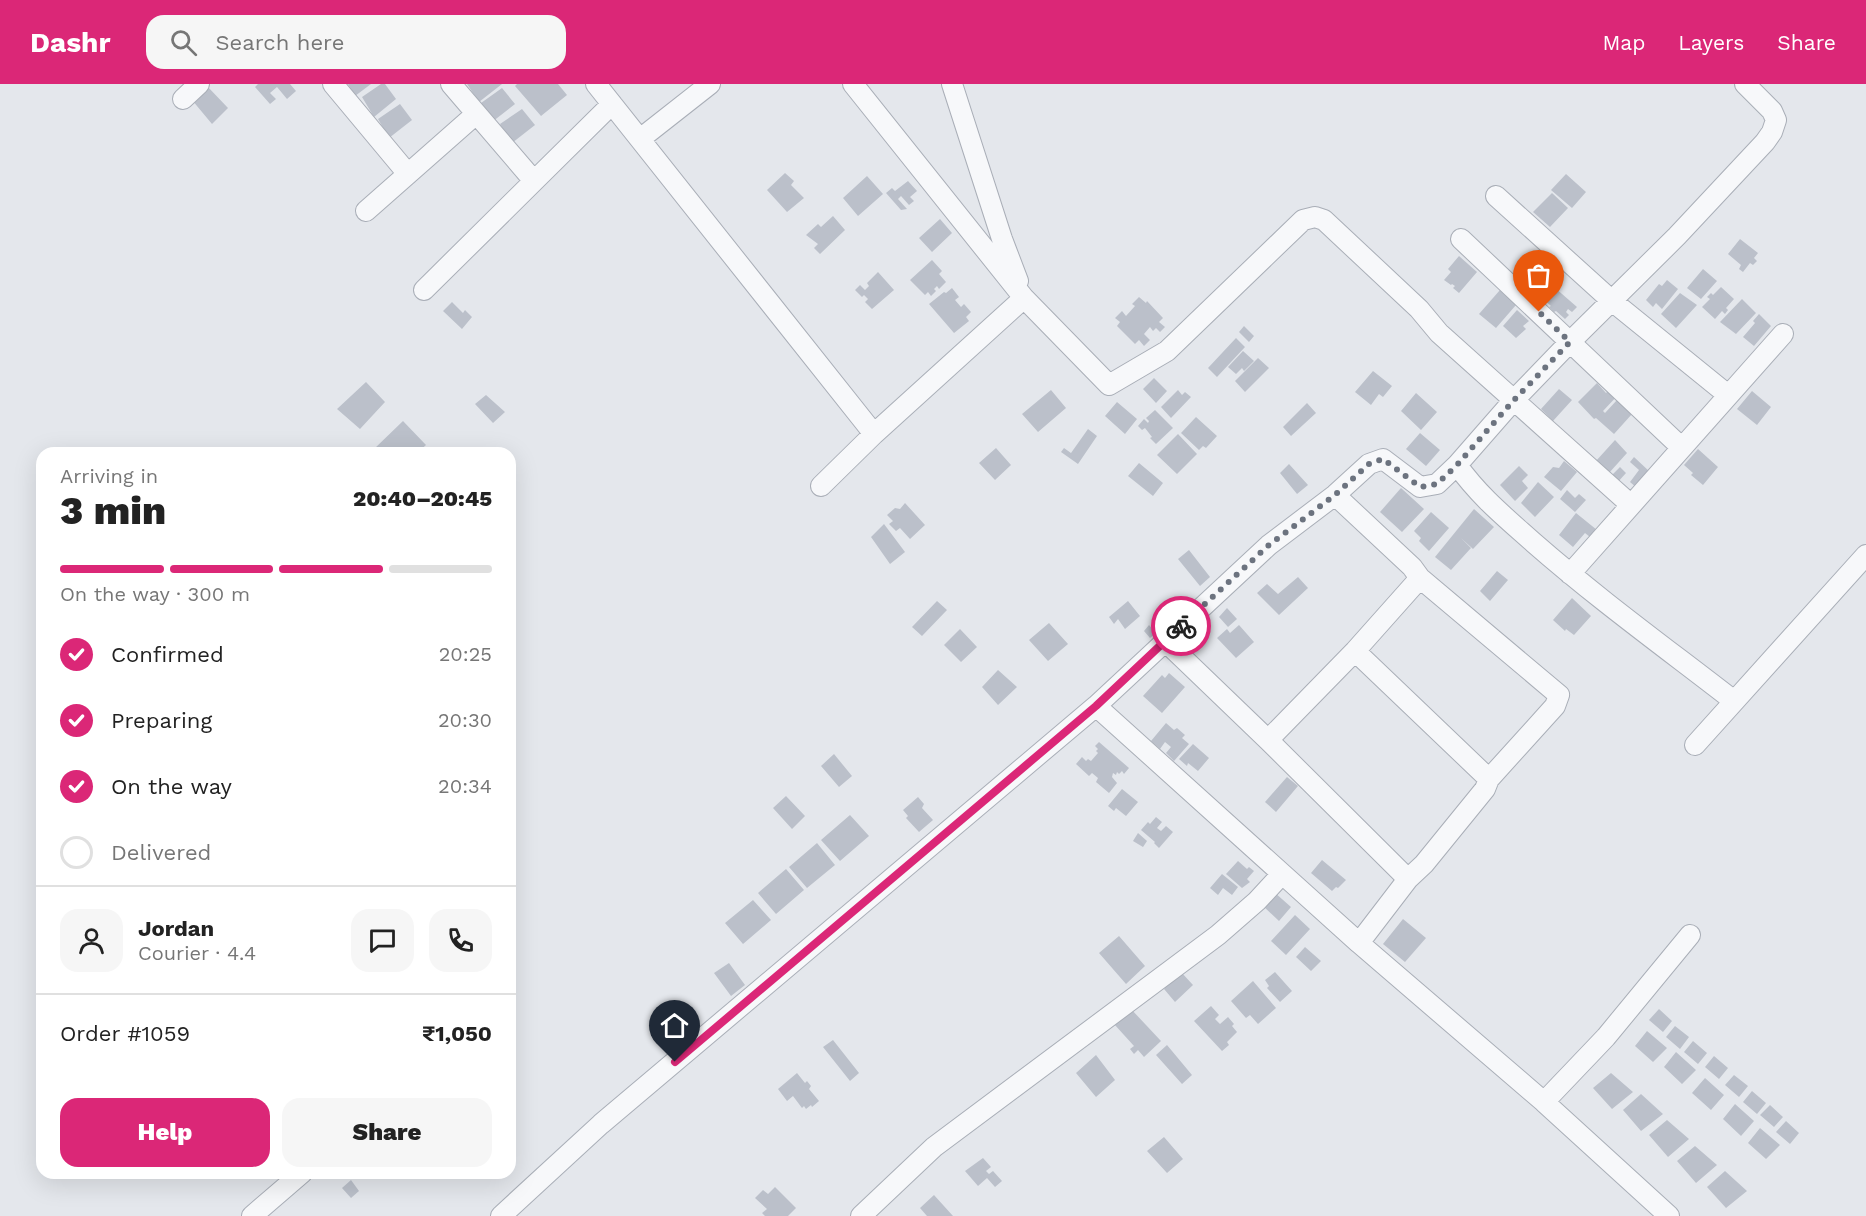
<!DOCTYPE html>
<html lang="en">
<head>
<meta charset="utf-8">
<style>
  body { margin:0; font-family:"Work Sans",sans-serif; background:#f6f6f6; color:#222; height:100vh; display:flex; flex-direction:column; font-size:22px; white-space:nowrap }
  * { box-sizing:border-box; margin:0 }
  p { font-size:20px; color:#767676 }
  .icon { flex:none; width:33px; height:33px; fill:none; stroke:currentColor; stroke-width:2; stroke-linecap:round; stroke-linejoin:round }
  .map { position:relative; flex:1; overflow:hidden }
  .sheet { position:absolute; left:36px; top:363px; width:480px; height:732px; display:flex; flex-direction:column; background:#fff; border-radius:18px; box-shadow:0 6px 24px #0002 }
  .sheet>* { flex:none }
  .pin { position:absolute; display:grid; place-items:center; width:51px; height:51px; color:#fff; margin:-62px -26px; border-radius:50% 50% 50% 0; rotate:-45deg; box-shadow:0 0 6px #0007 }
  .pin .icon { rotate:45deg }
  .courier { position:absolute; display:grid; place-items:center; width:60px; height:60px; margin:-30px; border:4px solid #db2777; border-radius:50%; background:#fff; color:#222; box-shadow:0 2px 8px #0007 }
  .overview em { font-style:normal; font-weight:800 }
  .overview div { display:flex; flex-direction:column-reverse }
  .overview { display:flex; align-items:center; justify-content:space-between; height:102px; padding:0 24px }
  h1 { font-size:39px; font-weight:800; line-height:45px }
  .bar { display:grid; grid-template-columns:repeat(4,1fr); gap:9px 6px; align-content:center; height:72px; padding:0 24px }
  .bar i { height:8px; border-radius:4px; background:#e0e0e0 }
  .bar .on { background:#db2777 }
  .bar p { grid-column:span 4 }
  .line { display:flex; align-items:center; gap:15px; padding:0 24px; border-top:2px solid #e0e0e0 }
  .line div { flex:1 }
  .round { display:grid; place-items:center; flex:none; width:63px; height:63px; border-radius:18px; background:#f6f6f6 }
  ol { padding:0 24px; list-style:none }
  li { display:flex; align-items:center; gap:18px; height:66px }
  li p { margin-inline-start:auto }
  li .icon { padding:6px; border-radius:50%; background:#db2777; color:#fff; stroke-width:4 }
  li:last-child { color:#767676 }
  li i { width:33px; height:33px; border:3px solid #e0e0e0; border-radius:50% }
  .primary-button { display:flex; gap:12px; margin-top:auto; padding:12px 24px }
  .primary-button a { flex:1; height:69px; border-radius:18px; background:#db2777; color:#fff; font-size:24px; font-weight:800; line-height:69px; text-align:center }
  .primary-button a+a { background:#f6f6f6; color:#222 }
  header { display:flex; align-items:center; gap:36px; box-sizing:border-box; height:84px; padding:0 30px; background:#db2777; color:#fff }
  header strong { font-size:28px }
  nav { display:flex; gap:33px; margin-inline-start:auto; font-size:21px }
  .search { width:420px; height:54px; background:#f6f6f6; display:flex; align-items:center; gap:15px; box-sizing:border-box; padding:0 21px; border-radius:18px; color:#767676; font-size:22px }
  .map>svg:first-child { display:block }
</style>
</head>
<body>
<header>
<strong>Dashr</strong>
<div class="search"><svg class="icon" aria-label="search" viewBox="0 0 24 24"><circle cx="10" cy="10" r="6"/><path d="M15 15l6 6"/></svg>Search here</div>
<nav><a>Map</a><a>Layers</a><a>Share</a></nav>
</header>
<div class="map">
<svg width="1866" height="1132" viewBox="0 0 1866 1132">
  <rect width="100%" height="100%" fill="#e4e7ec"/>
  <!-- building -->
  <path fill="#bbc0ca" d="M258 0H290L296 7 287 15 277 3 270 9 276 15 270 20 255 3Z
    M348 0H371L355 12Z
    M381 0H385L396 15 374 33 362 13Z
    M467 0H502L479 18Z
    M517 0H558L567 11 541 32 515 2Z
    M207 2 228 24 212 40 192 16Z
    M502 4 515 20 492 38 481 19Z
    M400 20 412 36 389 54 378 35Z
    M522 25 535 41 512 59 500 40Z
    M785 89 794 97 791 101 804 114 787 128 767 106Z
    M1566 90 1586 108 1572 124 1551 106Z
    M867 92 883 110 858 132 843 114Z
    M908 97 917 107 910 113 914 117 909 121 901 112 898 115 907 125 901 126 886 109 892 104 895 107Z
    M1552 109 1568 124 1550 143 1533 128Z
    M833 132 845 146 820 170 814 164 818 160 806 151 818 140 821 143Z
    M940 135 952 149 932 168 919 154Z
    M1740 155 1758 169 1754 174 1757 177 1753 181 1750 179 1743 188 1739 185 1741 181 1728 170Z
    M1459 172 1477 188 1459 209 1453 204 1455 202 1452 200 1451 201 1444 196 1451 188 1448 185Z
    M932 176 942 187 939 190 946 198 939 205 937 202 934 205 936 207 931 212 928 208 925 211 910 196Z
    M1703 185 1717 197 1701 215 1687 204Z
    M878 188 894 206 872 225 865 218 868 215 864 211 862 213 855 206 860 201 865 206 869 202 867 199Z
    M1667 196 1678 205 1662 225 1656 219 1653 223 1646 216 1659 200 1662 202Z
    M1554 203 1577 223 1572 228 1568 225 1566 228 1569 231 1565 235 1556 227 1554 228 1549 223 1551 222 1543 215Z
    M1721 203 1734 215 1726 224 1728 226 1725 230 1722 227 1715 235 1702 223 1710 215 1707 213 1711 209 1713 211Z
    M952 204 959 213 955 216 961 223 964 220 971 228 966 233 969 237 954 249 929 220 944 208 946 209Z
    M1500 206 1516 221 1496 244 1479 230Z
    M1680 209 1697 221 1676 244 1661 230Z
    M1139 213 1146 219 1147 217 1163 234 1159 238 1165 243 1160 248 1156 244 1153 247 1150 243 1144 250 1150 256 1144 262 1139 256 1135 260 1117 242 1120 238 1115 234 1122 227 1126 232 1135 222 1132 220Z
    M1742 215 1756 229 1736 250 1720 238Z
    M452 218 463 229 465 226 472 233 462 245 443 227Z
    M1517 226 1529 237 1523 242 1526 245 1516 254 1503 242Z
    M1759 230 1771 242 1754 262 1743 253 1755 239 1753 237Z
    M1244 242 1254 252 1249 258 1239 248Z
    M1236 254 1245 263 1217 293 1208 284Z
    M1243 267 1254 277 1244 287 1242 284 1236 290 1228 283Z
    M1258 274 1269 284 1245 308 1235 297Z
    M1373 287 1392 302 1383 313 1379 310 1371 321 1355 308Z
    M1154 294 1167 307 1156 319 1143 305Z
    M366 298 385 318 360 345 337 325Z
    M1597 299 1606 309 1612 303 1619 310 1603 327 1605 329 1617 316 1632 330 1614 350 1596 334 1594 335 1578 318Z
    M1559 305 1572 316 1553 337 1541 325Z
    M1051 306 1066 324 1038 348 1022 330Z
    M1178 306 1182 311 1185 308 1191 313 1171 334 1161 323Z
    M1752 307 1771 323 1757 341 1737 325Z
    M1416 309 1437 328 1421 346 1401 327Z
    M486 311 505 328 493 339 475 320Z
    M1117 318 1137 335 1125 350 1105 332Z
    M1307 319 1316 329 1291 352 1283 343Z
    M1155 326 1173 344 1156 360 1150 354 1152 353 1145 344 1142 346 1138 342 1144 335 1148 339 1149 337 1146 334Z
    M1196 333 1217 352 1206 364 1203 362 1199 366 1181 349Z
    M403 337 426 361 417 369H378L374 365Z
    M1088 345 1097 352 1078 380 1061 368 1064 364 1071 369Z
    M1420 349 1440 366 1426 382 1406 365Z
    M1178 350 1197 370 1177 390 1157 371Z
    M1615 356 1627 369 1609 389 1596 377Z
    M996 364 1011 381 995 396 979 379Z
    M1698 365 1718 383 1703 401 1691 391 1693 389 1684 381Z
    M1634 373 1650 388 1637 404 1630 398 1639 386 1630 378Z
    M1564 377 1577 388 1561 407 1544 393 1553 383 1559 384Z
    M1139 379 1163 399 1153 412 1128 392Z
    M1289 380 1308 401 1297 410 1280 389Z
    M1519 382 1528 391 1522 397 1528 404 1515 417 1500 401Z
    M1620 383 1626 389 1617 399 1610 393Z
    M1538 398 1554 413 1535 433 1521 419Z
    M1401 404 1424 425 1402 448 1380 428Z
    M1567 406 1575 414 1579 410 1586 416 1575 428 1560 415Z
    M905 419 925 441 910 455 900 444 896 447 889 440 893 437 887 431 895 424 900 425Z
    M1474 425 1494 443 1473 465 1461 454 1471 464 1451 486 1435 473Z
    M1431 428 1449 444 1429 467 1419 457 1421 454 1414 447Z
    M1576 429 1597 446 1590 453 1585 449 1573 463 1559 451Z
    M884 440 905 468 890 480 871 453Z
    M1189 466 1210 493 1200 502 1178 475Z
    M1497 487 1508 496 1490 517 1480 507Z
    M1298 493 1308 504 1279 531 1257 509 1267 500 1278 510Z
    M1572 514 1591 532 1574 551 1566 545 1565 547 1553 536Z
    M937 517 947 526 922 552 912 543Z
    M1128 517 1140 532 1125 545 1118 535 1114 540 1109 533Z
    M1227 524 1237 535 1228 543 1219 533Z
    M1049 539 1068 560 1048 577 1029 556Z
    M1149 541 1156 549 1150 554 1144 547Z
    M1239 541 1254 558 1236 574 1217 554 1227 545 1230 549Z
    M960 545 977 563 961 578 944 561Z
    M998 586 1017 603 998 621 982 603Z
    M1169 589 1185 603 1162 629 1143 612 1162 591 1165 594Z
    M1166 639 1174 646 1177 644 1185 651 1182 654 1189 660 1174 677 1166 669 1171 663 1165 658 1160 665 1151 657Z
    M1099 658 1129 684 1124 690 1122 687 1119 690 1117 688 1116 691 1113 689 1112 693 1117 699 1109 709 1096 698 1098 694 1092 689 1089 692 1076 680 1082 673 1086 677 1088 675 1091 677 1098 669 1096 667 1098 665 1095 662Z
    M1193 660 1209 674 1198 687 1188 679 1187 682 1179 675Z
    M834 670 852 692 839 703 821 682Z
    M1287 693 1298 702 1276 728 1265 718Z
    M1122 705 1138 718 1126 732 1116 724 1114 727 1108 722Z
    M786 712 805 732 792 745 773 724Z
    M918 713 924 720 922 724 933 736 919 748 906 734 908 732 903 726Z
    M850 731 869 752 840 777 821 756Z
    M1156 733 1162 738 1157 744 1161 747 1166 742 1173 748 1159 764 1154 759 1155 758 1141 746 1148 738 1150 740Z
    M1138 749 1147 757 1143 763 1133 757Z
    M817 759 835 781 807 804 789 783Z
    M1322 776 1346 796 1338 804 1336 803 1332 807 1311 789Z
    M1238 777 1247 785 1249 783 1254 787 1247 795 1250 798 1242 804 1226 790Z
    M786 785 804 806 776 830 758 809Z
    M1222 790 1238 803 1232 811 1223 804 1218 811 1210 804Z
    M1274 808 1291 823 1279 837 1262 821Z
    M753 816 771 836 743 860 725 839Z
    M1295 831 1310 845 1286 871 1271 857Z
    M1403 835 1426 854 1405 878 1383 860Z
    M1119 852 1145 882 1126 900 1099 869Z
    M1305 863 1321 877 1311 887 1296 873Z
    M729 879 745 901 731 912 714 889Z
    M1181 888 1193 901 1175 918 1164 905 1165 904 1162 900Z
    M1275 888 1292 907 1280 918 1267 904 1269 902 1265 896Z
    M1253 897 1276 924 1258 940 1250 931 1246 934 1231 917Z
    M1211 922 1219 931 1215 935 1220 940 1228 933 1234 940 1232 942 1237 948 1227 958 1229 961 1222 967 1194 937Z
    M1131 925 1161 957 1144 973 1138 966 1134 970 1130 965 1134 962 1114 940Z
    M1659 925 1672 937 1663 948 1649 936Z
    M1675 942 1689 953 1680 965 1666 953Z
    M1647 947 1667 964 1653 978 1635 962Z
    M833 956 859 989 850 997 823 963Z
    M1693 957 1707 969 1698 980 1684 968Z
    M1167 961 1192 991 1182 1000 1156 971Z
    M1676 968 1696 986 1682 1000 1664 983Z
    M1096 971 1115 996 1096 1013 1076 989Z
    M1714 972 1728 984 1719 995 1705 983Z
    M797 989 805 999 807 997 811 1002 809 1005 819 1017 812 1023 811 1021 806 1025 804 1022 802 1024 793 1012 787 1017 778 1005Z
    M1611 989 1633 1008 1612 1025 1593 1004Z
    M1734 991 1748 1002 1739 1013 1725 1001Z
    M1705 994 1724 1011 1711 1026 1692 1009Z
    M1752 1007 1766 1019 1757 1030 1743 1018Z
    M1641 1010 1663 1030 1641 1047 1623 1026Z
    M1735 1020 1754 1037 1741 1052 1723 1035Z
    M1770 1021 1783 1033 1774 1043 1760 1031Z
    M1667 1036 1689 1055 1668 1073 1649 1051Z
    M1786 1037 1799 1049 1790 1060 1776 1048Z
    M1760 1044 1780 1061 1766 1075 1748 1059Z
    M1164 1053 1183 1075 1167 1089 1147 1067Z
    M1695 1062 1717 1081 1696 1099 1677 1077Z
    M983 1074 991 1083 986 1087 989 1090 993 1087 1002 1097 995 1103 987 1094 978 1102 965 1087Z
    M1725 1087 1747 1107 1726 1124 1707 1103Z
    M351 1096 359 1107 351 1114 342 1104Z
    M775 1103 796 1124 788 1132H765L762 1129 767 1125 755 1114 763 1106 768 1110Z
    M934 1111 953 1132H927L920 1124Z"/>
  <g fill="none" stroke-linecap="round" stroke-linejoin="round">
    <!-- minor casing -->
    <g stroke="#a9aeb7" stroke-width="22">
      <path id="minor" d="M333 0 408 90
        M451 0 534 97
        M596 0 874 350
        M853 0 1024 214 1109 301 1167 267 1303 136 1315 133 1324 136 1419 225 1439 249 1631 421
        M952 0 1002 155 1018 197
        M183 15 199 0
        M640 55 710 0
        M1496 112 1612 217 1728 311
        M366 127 476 30
        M1461 155 1682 364
        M424 206 612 20
        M1457 381C1480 413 1505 433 1534 459 1598 515 1667 565 1734 617
        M821 402 874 350 1024 214
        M1335 411 1412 483 1420 494 1559 611 1555 622 1489 695 1485 705 1424 780 1408 795 1359 859
        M1570 490 1783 250
        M1165 557 1268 656 1408 795
        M1355 567 1489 695
        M1096 622 1359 859 1544 1018 1669 1132
        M1268 656 1355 567 1420 494
        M1695 661 1866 471
        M1544 1018 1606 953 1690 851
        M252 1132 302 1089
        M501 1132 601 1040 1096 622 1269 461 1335 411 1369 380 1383 375 1420 403 1437 400 1457 381 1513 317 1570 258 1677 152 1765 58 1772 48 1776 36 1772 27 1745 0
        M861 1132 934 1063 1218 851 1257 817 1282 790"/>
    </g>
    <!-- minor -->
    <use href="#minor" stroke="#f7f8fa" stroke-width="20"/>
  </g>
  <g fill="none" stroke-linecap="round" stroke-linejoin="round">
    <!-- done -->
    <path stroke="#6c737f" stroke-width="6" stroke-dasharray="0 10.8" d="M1181 542 1269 461 1335 411 1369 380 1383 375 1420 403 1437 400 1457 381 1513 317 1570 258 1539 228"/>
    <!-- route -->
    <path stroke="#db2777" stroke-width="8" d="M675 978 1096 622 1181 542"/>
  </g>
</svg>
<div class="pin" style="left:1539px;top:228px;background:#ea580c"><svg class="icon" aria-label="bag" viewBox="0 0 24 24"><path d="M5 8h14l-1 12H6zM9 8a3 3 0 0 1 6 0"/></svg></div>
<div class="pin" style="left:675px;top:978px;background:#1f2937"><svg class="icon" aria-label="home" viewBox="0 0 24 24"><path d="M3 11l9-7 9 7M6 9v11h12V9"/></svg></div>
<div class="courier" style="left:1181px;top:542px"><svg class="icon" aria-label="bike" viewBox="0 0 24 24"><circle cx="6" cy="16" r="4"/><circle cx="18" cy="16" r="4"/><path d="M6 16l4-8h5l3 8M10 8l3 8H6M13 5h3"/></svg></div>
<section class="sheet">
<div class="overview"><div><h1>3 min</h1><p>Arriving in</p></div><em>20:40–20:45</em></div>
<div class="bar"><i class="on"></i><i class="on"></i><i class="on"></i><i></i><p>On the way · 300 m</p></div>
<ol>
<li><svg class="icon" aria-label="check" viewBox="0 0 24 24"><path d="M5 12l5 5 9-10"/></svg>Confirmed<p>20:25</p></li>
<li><svg class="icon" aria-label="check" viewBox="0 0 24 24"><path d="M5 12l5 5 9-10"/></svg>Preparing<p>20:30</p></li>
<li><svg class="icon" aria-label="check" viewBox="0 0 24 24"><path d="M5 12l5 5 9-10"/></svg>On the way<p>20:34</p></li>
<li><i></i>Delivered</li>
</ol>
<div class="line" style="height:108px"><a class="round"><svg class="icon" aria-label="person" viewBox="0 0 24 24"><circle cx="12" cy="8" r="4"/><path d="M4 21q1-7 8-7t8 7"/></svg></a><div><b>Jordan</b><p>Courier · 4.4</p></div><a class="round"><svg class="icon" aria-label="chat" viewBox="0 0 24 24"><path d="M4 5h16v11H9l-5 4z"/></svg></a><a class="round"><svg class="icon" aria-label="phone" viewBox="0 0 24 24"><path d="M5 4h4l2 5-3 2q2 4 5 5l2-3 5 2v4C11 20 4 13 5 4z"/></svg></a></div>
<div class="line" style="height:78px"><div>Order #1059</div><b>₹1,050</b></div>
<div class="primary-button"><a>Help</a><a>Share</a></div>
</section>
</div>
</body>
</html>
